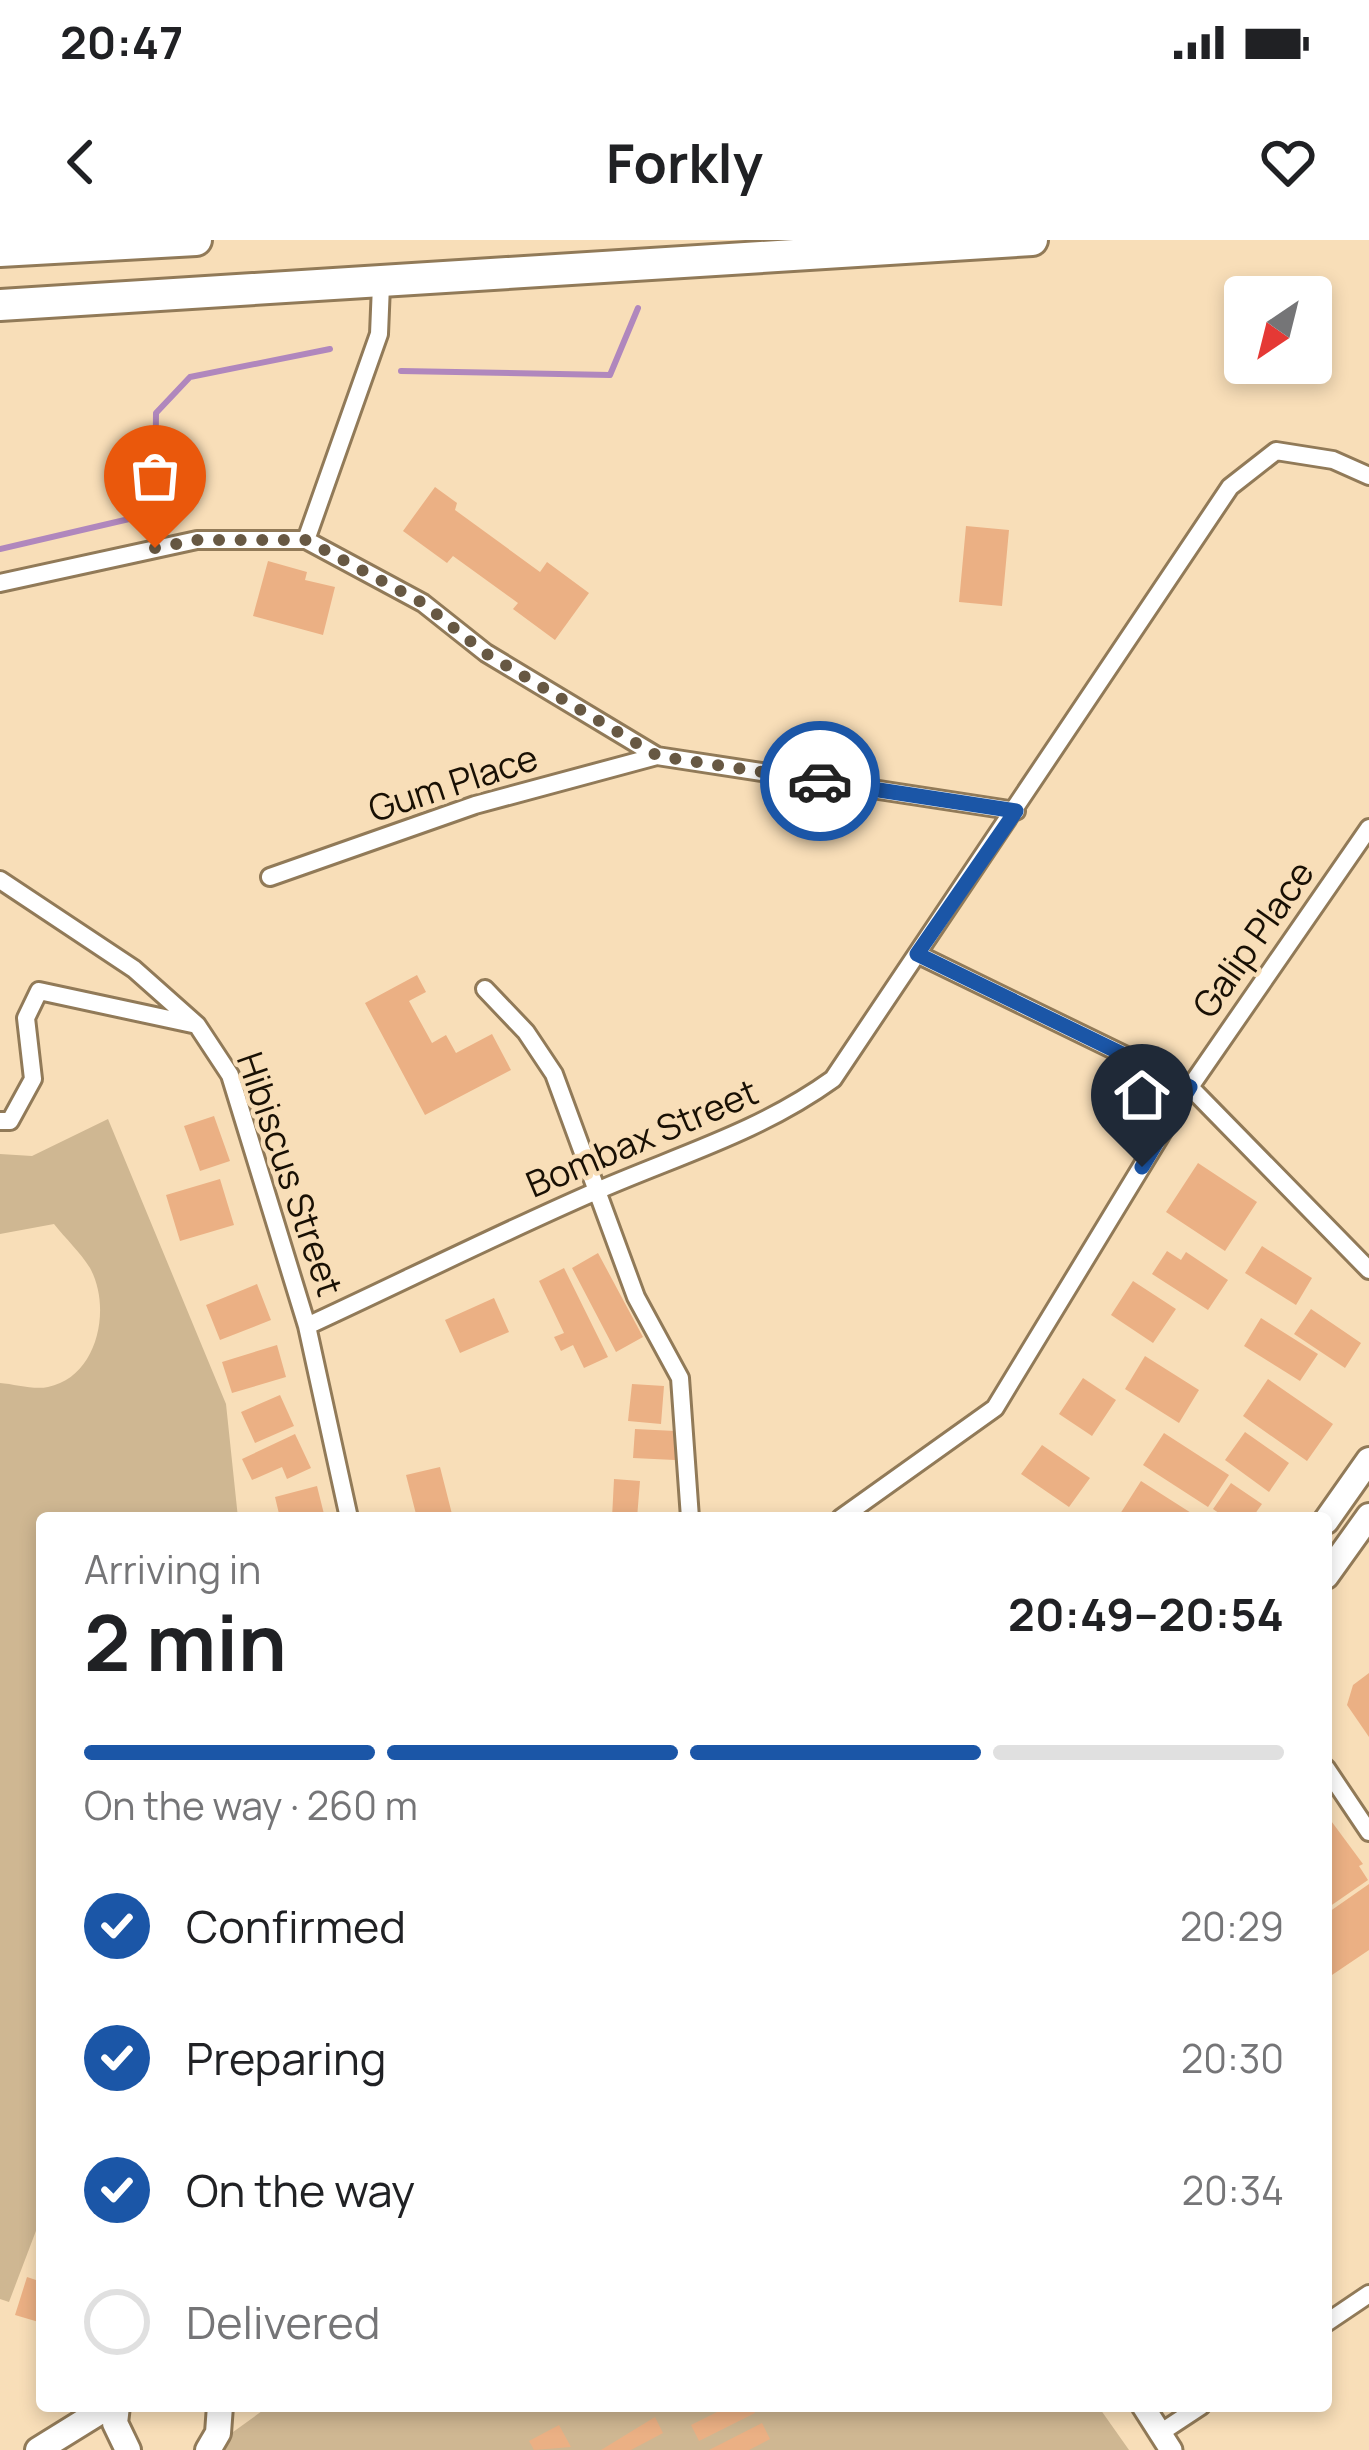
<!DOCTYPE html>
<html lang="en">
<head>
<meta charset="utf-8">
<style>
  body { margin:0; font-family:Manrope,sans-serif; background:#f6f6f6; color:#202124; height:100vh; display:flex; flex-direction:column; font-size:45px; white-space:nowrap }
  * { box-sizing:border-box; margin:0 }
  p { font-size:39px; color:#757577 }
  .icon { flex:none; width:66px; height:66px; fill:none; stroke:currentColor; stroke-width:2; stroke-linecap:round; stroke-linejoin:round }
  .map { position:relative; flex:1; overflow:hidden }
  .side { position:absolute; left:36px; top:1272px; width:1296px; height:900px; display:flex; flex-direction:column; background:#fff; border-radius:12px; box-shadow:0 6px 18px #0003 }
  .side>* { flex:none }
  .needle { width:78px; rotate:215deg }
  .fabs { position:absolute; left:1224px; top:36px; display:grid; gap:24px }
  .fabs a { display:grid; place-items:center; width:108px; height:108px; border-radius:12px; background:#fff; box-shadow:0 6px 18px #0003; font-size:60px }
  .pin { position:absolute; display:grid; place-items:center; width:102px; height:102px; color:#fff; margin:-123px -51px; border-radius:50% 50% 50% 0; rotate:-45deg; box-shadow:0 0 12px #0007 }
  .pin .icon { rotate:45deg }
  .courier { position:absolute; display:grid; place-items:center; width:120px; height:120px; margin:-60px; border:9px solid #1b56a7; border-radius:50%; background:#fff; color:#222; box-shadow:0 3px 15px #0007 }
  .overview em { font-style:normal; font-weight:700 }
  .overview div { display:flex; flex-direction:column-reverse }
  .overview { display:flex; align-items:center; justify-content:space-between; height:204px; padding:0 48px }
  h1 { font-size:78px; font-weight:700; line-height:90px }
  .bar { display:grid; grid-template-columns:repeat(4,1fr); gap:18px 12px; align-content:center; height:144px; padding:0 48px }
  .bar i { height:15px; border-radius:9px; background:#e0e0e0 }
  .bar .on { background:#1b56a7 }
  .bar p { grid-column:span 4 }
  ol { padding:0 48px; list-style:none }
  li { display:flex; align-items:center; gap:36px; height:132px }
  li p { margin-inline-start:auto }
  li .icon { padding:12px; border-radius:50%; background:#1b56a7; color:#fff; stroke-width:4 }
  li:last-child { color:#757577 }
  li i { width:66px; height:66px; border:6px solid #e0e0e0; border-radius:50% }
  .status { display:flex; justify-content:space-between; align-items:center; height:84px; padding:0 60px; background:#fff; direction:ltr }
  .status svg { height:33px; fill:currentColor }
  header { display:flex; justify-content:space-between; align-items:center; height:156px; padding:0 48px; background:#fff; font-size:54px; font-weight:700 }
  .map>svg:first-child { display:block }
</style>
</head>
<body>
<div class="status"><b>20:47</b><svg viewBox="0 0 49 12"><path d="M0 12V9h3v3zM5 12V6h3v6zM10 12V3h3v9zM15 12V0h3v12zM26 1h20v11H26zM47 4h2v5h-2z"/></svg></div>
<header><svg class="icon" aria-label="back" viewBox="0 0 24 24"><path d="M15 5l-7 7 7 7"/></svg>Forkly<svg class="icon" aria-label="heart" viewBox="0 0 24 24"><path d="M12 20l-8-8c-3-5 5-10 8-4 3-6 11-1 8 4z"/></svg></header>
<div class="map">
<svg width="1369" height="2210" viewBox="0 0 1369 2210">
  <rect width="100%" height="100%" fill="#f8deb8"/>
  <!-- green -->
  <path fill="#cfb792" d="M108 879 226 1164 238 1278H42V1975L9 2062 0 2059V1143C14 1144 34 1150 48 1147 98 1137 112 1068 90 1028 81 1013 65 998 54 984L0 994V914L32 916Z
    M269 2166H1098L1129 2210H208Z"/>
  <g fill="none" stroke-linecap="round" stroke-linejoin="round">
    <!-- stream -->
    <path stroke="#b087bd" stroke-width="6" d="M401 131 610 135 638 68
      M0 309 142 276 155 267 156 173 190 137 330 109"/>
  </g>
  <!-- building -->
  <path fill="#ebb084" d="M435 247 457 263 455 270 540 332 547 322 589 353 555 400 513 369 518 363 453 316 447 323 403 291Z
    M966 286 1009 290 1002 366 959 362Z
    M268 321 307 332 305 340 335 347 323 395 253 376Z
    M417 735 426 752 409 761 432 803 446 795 456 813 492 794 511 830 425 875 365 763Z
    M214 876 230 921 200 931 184 886Z
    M1198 923 1257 962 1225 1011 1166 972Z
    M220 939 234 985 180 1001 166 955Z
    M1262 1006 1312 1038 1296 1065 1245 1033Z
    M1167 1011 1181 1020 1186 1012 1228 1040 1208 1070 1152 1034Z
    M598 1013 643 1097 616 1112 572 1028Z
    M564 1028 608 1117 584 1128 573 1105 561 1111 554 1097 564 1093 539 1041Z
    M1133 1041 1176 1069 1153 1103 1111 1075Z
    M257 1044 271 1080 220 1100 206 1065Z
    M494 1058 509 1092 460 1113 445 1080Z
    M1311 1069 1361 1103 1345 1128 1294 1094Z
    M1261 1078 1318 1114 1300 1141 1244 1106Z
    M277 1105 286 1137 232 1153 222 1122Z
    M1145 1116 1199 1150 1179 1183 1125 1149Z
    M1083 1138 1116 1160 1092 1196 1059 1174Z
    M1268 1139 1333 1184 1307 1221 1243 1176Z
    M632 1144 664 1146 661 1184 628 1181Z
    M280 1155 294 1186 255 1203 241 1172Z
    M635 1189 675 1191V1220L633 1218Z
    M1245 1192 1289 1223 1269 1252 1225 1220Z
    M1164 1193 1229 1235 1208 1267 1143 1225Z
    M295 1194 311 1228 287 1239 282 1227 252 1240 242 1219Z
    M1042 1205 1090 1238 1069 1267 1021 1234Z
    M440 1227 453 1278H417L406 1235Z
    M614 1239 640 1241 637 1278H612Z
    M1141 1241 1199 1278 1120 1274Z
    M1231 1243 1262 1264 1252 1278H1226L1213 1269Z
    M317 1246 325 1278H280L275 1257Z
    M1369 1433V1497L1347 1465 1353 1445Z
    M1326 1574 1363 1624 1359 1626 1368 1640 1326 1669Z
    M1369 1644V1710L1329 1737 1326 1674Z
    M27 2037 42 2042V2083L15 2075Z
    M729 2166H752L755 2173 699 2201 691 2185Z
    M655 2177 663 2193 631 2210H601Z
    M762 2183 770 2199 749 2210H709Z
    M559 2185 571 2207 534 2210 529 2201Z"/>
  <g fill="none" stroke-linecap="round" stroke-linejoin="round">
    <!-- street casing -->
    <g stroke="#917a58" stroke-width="22">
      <path id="street" d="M306 300 379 94 381 45
        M0 343 197 300H306L423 363 486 413 657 516 1016 571
        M270 637 475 565 657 516
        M0 640 134 729 197 785 230 835 307 1086 349 1278
        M917 714 1190 847 1369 1030
        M485 749 526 792 554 834 636 1057 680 1138 690 1278
        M0 881H10L33 839 26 778 39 751 197 785
        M307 1086C402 1042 496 995 592 953 676 916 758 893 833 839L1230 247 1276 211 1333 220 1369 236
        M841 1278 995 1168 1190 847 1369 588
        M1326 1528 1369 1592
        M1326 2083 1369 2054
        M1160 2193 1201 2166"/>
    </g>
    <!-- secondary casing -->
    <g stroke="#917a58" stroke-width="27">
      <path id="secondary" d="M1143 2166 1171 2210"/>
    </g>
    <!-- primary casing -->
    <g stroke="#917a58" stroke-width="30">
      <path id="primary" d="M1326 1281 1369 1220
        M1326 1336 1369 1276
        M117 2166 115 2183 128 2210
        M38 2210 109 2166
        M208 2210 218 2193 220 2166"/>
    </g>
    <!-- highway casing -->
    <g stroke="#917a58" stroke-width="36">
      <path id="highway" d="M0 11 196 0
        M0 65 1032 0"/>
    </g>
    <!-- street -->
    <use href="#street" stroke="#fff" stroke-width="16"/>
    <!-- secondary -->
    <use href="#secondary" stroke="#fff" stroke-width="21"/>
    <!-- primary -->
    <use href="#primary" stroke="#fff" stroke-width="24"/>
    <!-- highway -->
    <use href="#highway" stroke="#fff" stroke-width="30"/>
  </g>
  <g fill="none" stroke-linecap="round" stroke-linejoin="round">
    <!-- done -->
    <path stroke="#675843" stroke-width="12" stroke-dasharray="0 21.6" d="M155 308 197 300H306L423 363 485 413 658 516 820 541"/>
    <!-- route -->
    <path stroke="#1b56a7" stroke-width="15" d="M820 541 1016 571 917 714 1190 847 1142 927"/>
  </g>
  <g text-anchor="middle" stroke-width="9" stroke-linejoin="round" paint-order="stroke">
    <!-- street labels -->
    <g font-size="36" fill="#191004" stroke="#f8deb8">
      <text transform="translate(453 543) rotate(-18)" y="13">Gum Place</text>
      <text transform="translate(1253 699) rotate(-55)" y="13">Galip Place</text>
      <text transform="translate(642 898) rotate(-23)" y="13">Bombax Street</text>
      <text transform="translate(290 934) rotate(71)" y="13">Hibiscus Street</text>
    </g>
  </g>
</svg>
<div class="fabs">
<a><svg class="needle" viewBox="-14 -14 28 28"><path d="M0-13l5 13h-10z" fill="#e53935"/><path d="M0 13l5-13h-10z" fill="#757577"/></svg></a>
</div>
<div class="pin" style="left:155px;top:308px;background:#ea580c"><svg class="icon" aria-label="bag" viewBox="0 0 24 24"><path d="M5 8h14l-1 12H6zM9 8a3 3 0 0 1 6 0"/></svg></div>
<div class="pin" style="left:1142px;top:927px;background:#1f2937"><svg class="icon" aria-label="home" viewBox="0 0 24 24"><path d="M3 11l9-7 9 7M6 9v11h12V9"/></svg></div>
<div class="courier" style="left:820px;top:541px"><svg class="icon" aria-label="car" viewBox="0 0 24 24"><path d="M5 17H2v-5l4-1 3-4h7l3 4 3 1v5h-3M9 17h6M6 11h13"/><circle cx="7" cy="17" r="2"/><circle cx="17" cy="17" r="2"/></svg></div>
<section class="side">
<div class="overview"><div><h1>2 min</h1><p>Arriving in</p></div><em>20:49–20:54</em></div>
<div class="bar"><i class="on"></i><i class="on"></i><i class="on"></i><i></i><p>On the way · 260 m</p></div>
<ol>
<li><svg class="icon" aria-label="check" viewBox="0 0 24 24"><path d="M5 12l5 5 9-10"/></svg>Confirmed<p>20:29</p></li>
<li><svg class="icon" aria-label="check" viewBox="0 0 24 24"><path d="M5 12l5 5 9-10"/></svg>Preparing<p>20:30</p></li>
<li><svg class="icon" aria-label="check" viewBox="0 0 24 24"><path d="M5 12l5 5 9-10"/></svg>On the way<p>20:34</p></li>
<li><i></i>Delivered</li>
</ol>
</section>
</div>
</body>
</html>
